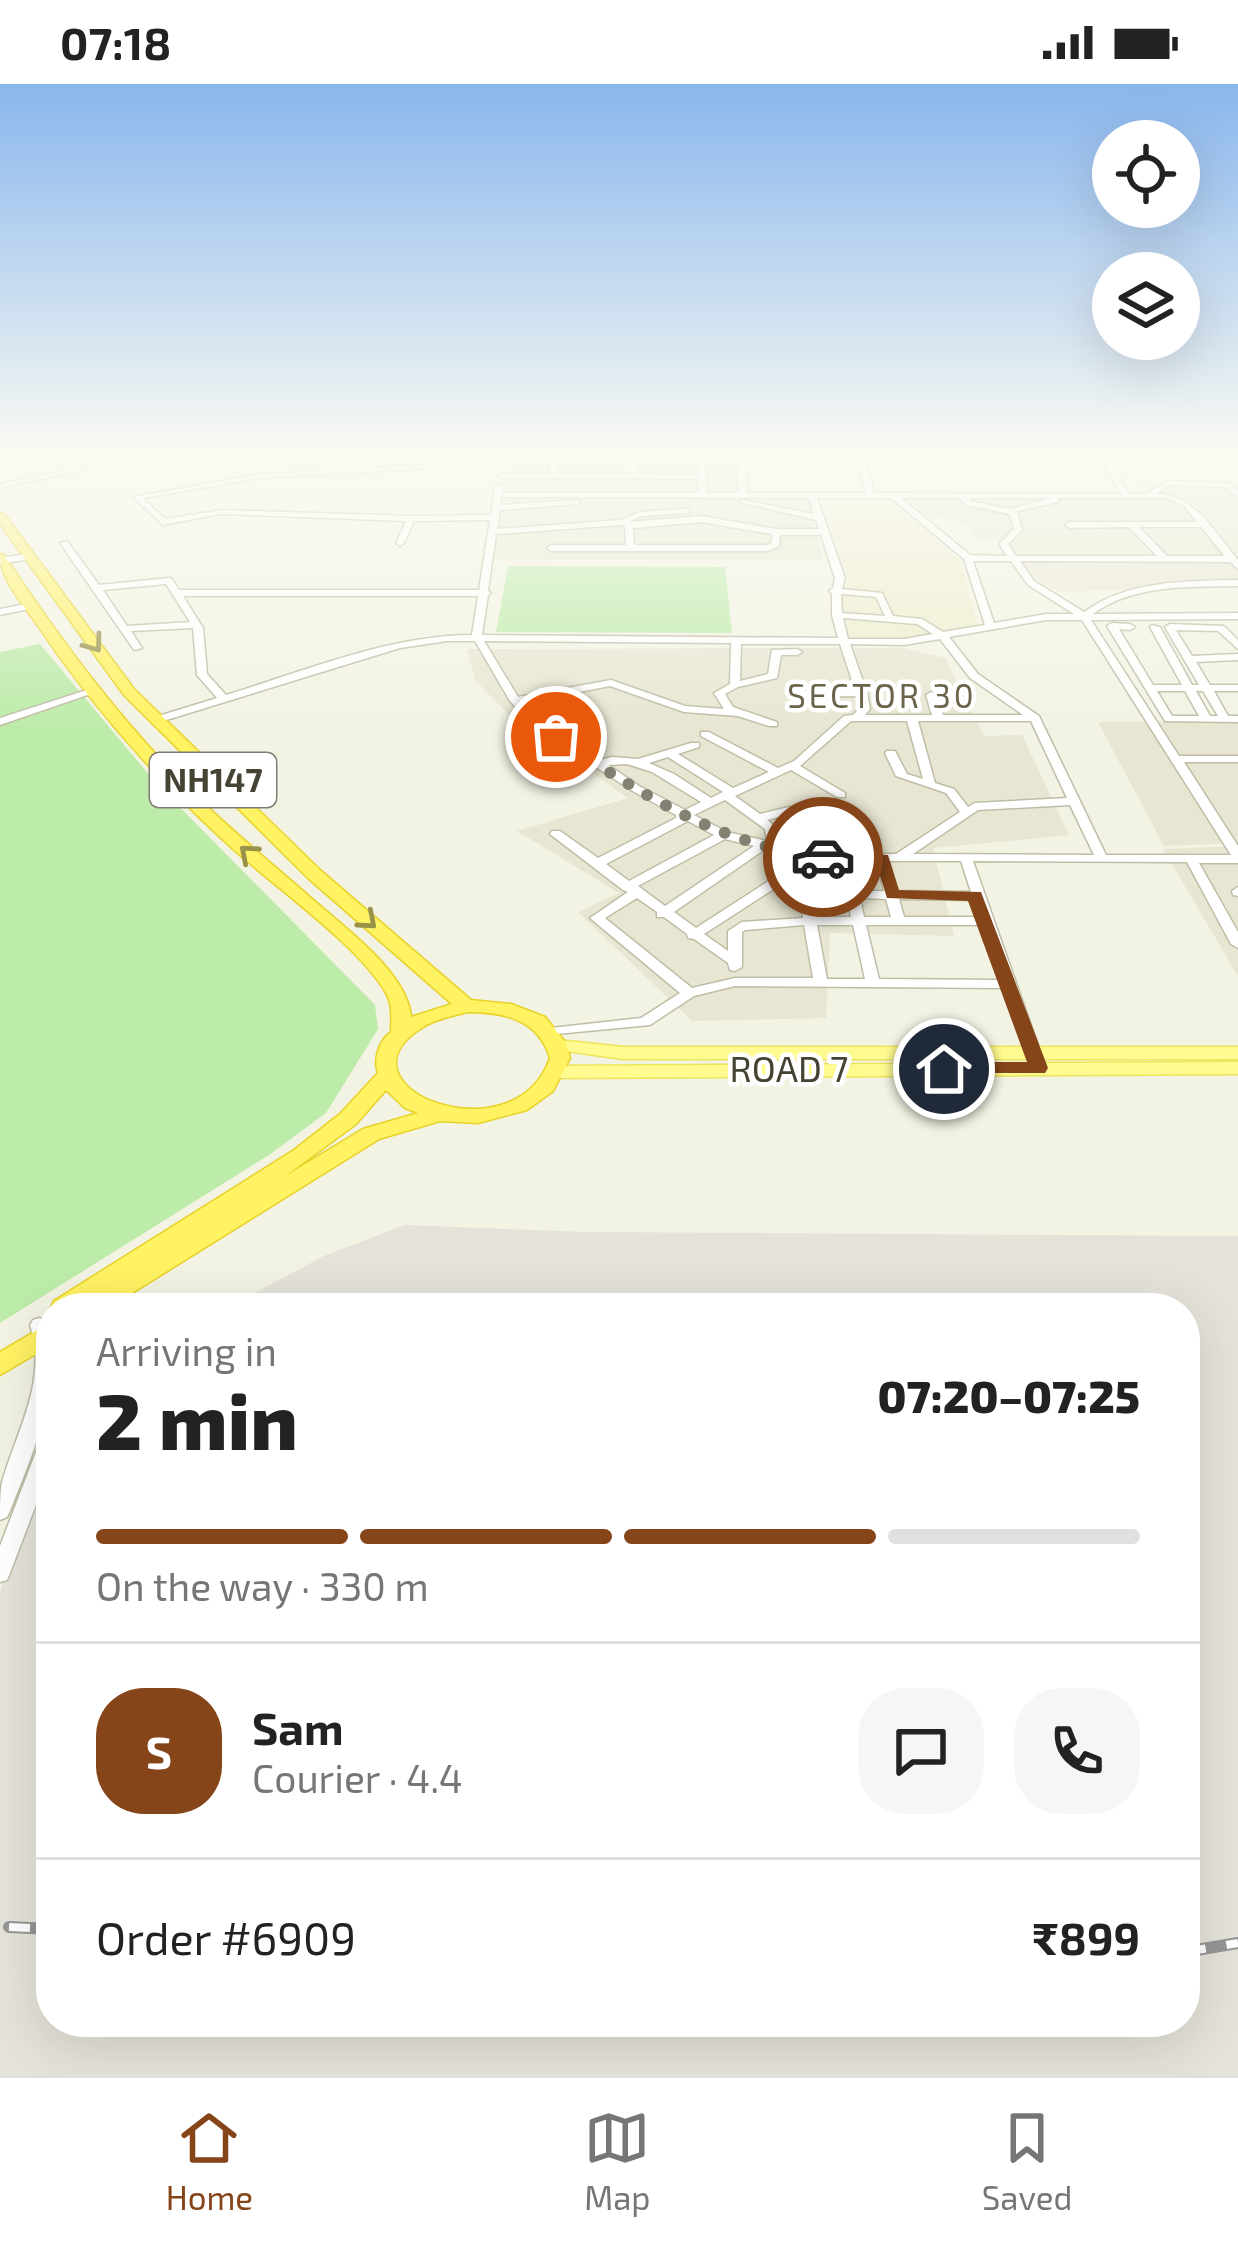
<!DOCTYPE html>
<html lang="en">
<head>
<meta charset="utf-8">
<style>
  body { margin:0; font-family:"Exo 2",sans-serif; background:#f6f6f6; color:#222; height:100vh; display:flex; flex-direction:column; font-size:45px; white-space:nowrap }
  * { box-sizing:border-box; margin:0 }
  p { font-size:39px; color:#767676 }
  .icon { flex:none; width:66px; height:66px; fill:none; stroke:currentColor; stroke-width:2; stroke-linecap:round; stroke-linejoin:round }
  .map { position:relative; flex:1; overflow:hidden }
  .panel { position:absolute; left:36px; top:1209px; width:1164px; height:744px; display:flex; flex-direction:column; background:#fff; border-radius:48px; box-shadow:0 12px 48px #0002 }
  .panel>* { flex:none }
  .controls { position:absolute; left:1092px; top:36px; display:grid; gap:24px }
  .controls a { display:grid; place-items:center; width:108px; height:108px; border-radius:50%; background:#fff; box-shadow:0 12px 48px #0002; font-size:60px }
  .pin { position:absolute; display:grid; place-items:center; width:102px; height:102px; color:#fff; margin:-51px; border:6px solid #fff; border-radius:50%; box-shadow:0 3px 12px #0007 }
  .courier { position:absolute; display:grid; place-items:center; width:120px; height:120px; margin:-60px; border:9px solid #854519; border-radius:50%; background:#fff; color:#222; box-shadow:0 3px 15px #0007 }
  .head em { font-style:normal; font-weight:800 }
  .head div { display:flex; flex-direction:column-reverse }
  .head { display:flex; align-items:center; justify-content:space-between; height:204px; padding:0 60px }
  h1 { font-size:78px; font-weight:800; line-height:90px }
  .bar { display:grid; grid-template-columns:repeat(4,1fr); gap:18px 12px; align-content:center; height:144px; padding:0 60px }
  .bar i { height:15px; border-radius:9px; background:#e0e0e0 }
  .bar .on { background:#854519 }
  .bar p { grid-column:span 4 }
  .line { display:flex; align-items:center; gap:30px; padding:0 60px; border-top:3px solid #e0e0e0 }
  .line div { flex:1 }
  .round { display:grid; place-items:center; flex:none; width:126px; height:126px; border-radius:48px; background:#f6f6f6 }
  .status { display:flex; justify-content:space-between; align-items:center; height:84px; padding:0 60px; background:#fff; direction:ltr }
  .status svg { height:33px; fill:currentColor }
  .tabs { display:flex; justify-content:space-around; align-items:center; height:168px; border-top:3px solid #e0e0e0; background:#fff; font-size:33px; color:#767676 }
  .tabs a { display:grid; justify-items:center; gap:6px }
  .tabs .on { color:#854519 }
  .map>svg:first-child { display:block }
</style>
</head>
<body>
<div class="status"><b>07:18</b><svg viewBox="0 0 49 12"><path d="M0 12V9h3v3zM5 12V6h3v6zM10 12V3h3v9zM15 12V0h3v12zM26 1h20v11H26zM47 4h2v5h-2z"/></svg></div>
<div class="map">
<svg width="1238" height="1991" viewBox="0 0 1238 1991">
  <rect width="100%" height="100%" fill="#f3f3e4"/>
  <!-- residential -->
  <path fill="#e8e6d2" d="M513 368H736L749 407 505 408Z
    M1141 398 1238 399V502L1061 508 1042 499 994 454H973L968 443 951 435 914 428 909 415 1152 413Z
    M492 411 808 414 823 476H481Z
    M905 564 945 574 984 652 1022 651 1069 751 933 764 954 852 830 849 826 934 692 937 578 828 619 809 517 747 628 714 507 629 475 596 467 565Z
    M1238 637V759L1164 762 1098 638Z
    M1238 762V892L1163 765Z"/>
  <!-- industrial -->
  <path fill="#e5e3d9" d="M405 1141 584 1148 1238 1152V1991H0V1508L46 1352 51 1348V1938H1185V1224H226L326 1171Z"/>
  <!-- education -->
  <path fill="#eeedcd" d="M885 412 960 476 978 541 922 554 851 555 840 515 849 496 821 413Z"/>
  <!-- green -->
  <path fill="#bdeba9" d="M508 482 725 483 732 549 496 548Z
    M40 560 155 698 375 921 378 945 326 1029 269 1071 0 1239V568Z"/>
  <g fill="none" stroke-linecap="round" stroke-linejoin="round">
    <!-- minor casing -->
    <g stroke="#bfbda6" stroke-width="3">
      <path id="minor" d="M150 368H166L0 404V400Z
        M550 368H558L557 390H630V383H589L585 381 589 379H630L634 374 668 373 671 377 638 378V390L698 391 696 368H704L707 409H739L737 368H745L747 409H866L855 368H863L874 409 1121 410 1097 368H1105L1129 410H1145L1169 397 1230 399 1238 407V414L1225 403 1170 401 1156 410C1195 410 1215 449 1238 476V485L1230 478 1020 477 1034 497 1084 528C1128 496 1186 497 1238 496V502C1189 503 1134 500 1093 530L1238 529V535L1091 536 1179 672H1238V678H1184L1238 762V779H1199L1238 848V864L1231 860 1187 778 973 777 1046 984 1044 987H1034L1032 984 1004 904 735 902 694 912 650 941 546 951 544 948 551 944 641 934 680 909 590 834 628 808 623 806 550 750 552 747H560L598 774 676 734V731L631 706 596 683 591 682 590 679 529 638 510 617 475 557H447L400 564 160 638H152V634L217 614 197 591 193 544 131 547 142 564 134 566 60 459 67 457 99 501 169 494 172 495 179 506H479L490 436 414 437 404 459 400 462 396 459 406 437 221 430 163 441 133 413 261 390 503 376 506 380 261 394 143 414 165 435 221 426 411 432 491 431 495 402 499 400 503 402 502 409H699L698 395 500 394 496 392 500 390H549ZM501 413 809 414 814 430 743 416 739 418 816 436 819 445H776L702 432 629 438 642 432 689 429V425H686L640 428 621 436 497 445 500 426 577 420 581 418 577 416 500 421ZM817 414H891L964 475 985 541 943 548 922 535 893 532 882 509 842 505 845 494ZM901 414H961L965 421 1010 430 1014 445 999 460 1007 472 970 471ZM969 414H1052L1009 425 971 417ZM1058 414H1167L1184 422 1197 438H1069L1065 441 1069 444 1129 443 1157 472H1016L1008 460 1022 446 1017 427 1058 418ZM702 438 772 450V459L766 461H634L633 444ZM621 441 625 443 626 461H551L547 464 551 467H768L779 462 780 451H821L835 494 833 504 829 507 832 509V531L838 554 482 551 488 511 491 509 488 507 496 450ZM1139 443H1201L1225 472H1167ZM973 477H1011L1028 501 1074 530H1046L994 539ZM166 500 190 538 127 542 103 506ZM841 510 876 513 885 532 842 529ZM183 512H478L472 551C390 551 305 587 226 611L207 590 203 544ZM843 534 917 540 933 550 904 555H848ZM1046 536H1082L1231 771H1106L1039 632 978 590 949 553ZM940 555 970 594 1023 631H943L936 611 931 608 926 611 932 631H865L870 625 867 609 850 560 904 561ZM484 557 731 559 730 600 714 609 724 625 685 622 611 596 518 613ZM741 560H840L855 606 797 607 792 610 797 613 857 612 860 624 853 631 844 632 794 677 778 684 709 648H701V652L769 688 733 704 678 670 699 663V659H691L638 675 612 673 600 676 537 634 522 619 610 602 684 628 738 632 769 642H777V638L733 623 725 610 738 603 777 594 781 571H797L802 568 797 565 772 566 768 590 740 597ZM851 637H907L923 695 907 690 895 667H887L885 669 896 692 946 709 960 728 896 770H879L877 760 857 746 827 743 789 723 760 730 735 712 791 686 837 713H845V709L800 682ZM918 637H1031L1067 714 975 719 968 723 954 705 935 699ZM668 673 723 708 711 714 674 690 649 679ZM627 680 652 688 701 718 685 726 639 702 608 681ZM725 716 765 745 767 757 727 748 694 731ZM1070 721 1094 771 913 770 978 726ZM787 731 820 749 850 752 867 764V770L821 769 779 760 777 744 767 736ZM688 737 714 751 629 797 606 780ZM725 755 754 762 665 822 638 802ZM765 765 774 769 779 767 794 771 795 780 696 844 674 828ZM807 773 839 777 845 807 812 806ZM851 777H877L884 807H858ZM889 777H961L971 808 897 807ZM797 790 803 834 742 838 728 847V867L704 850ZM637 814 657 828V833H664L687 850 688 854 694 855 728 879 730 886 735 887 742 883V848L745 846 804 841 813 894H735L692 904 605 834ZM813 814H847L851 833H816ZM860 814 886 815 891 833H864ZM899 815 974 816 980 833H904ZM817 841H853L865 895H827ZM866 841H982L1001 896 879 895Z
        M593 368H627L589 373 585 371Z
        M27 470 30 471V475L0 480V474Z
        M31 519 36 522 34 524 0 531V525Z
        M1112 539 1130 540 1135 543 1130 546 1119 545 1153 601H1182L1150 543 1152 541 1160 543 1192 601H1199L1165 543 1170 540 1224 542 1238 556V565L1218 547 1176 546 1192 572 1238 570V576L1196 578 1210 601H1238V607H1214L1228 632H1238V638L1165 637 1107 542ZM1157 607H1185L1199 632H1172ZM1196 607H1203L1218 632H1210Z
        M90 605 99 607 0 641V634Z
        M1238 803V812L1233 811 1232 807Z
        M39 1234 45 1236C69 1289 30 1376 10 1427L7 1433 0 1436C0 1423 0 1409 2 1398 17 1346 48 1296 30 1241L33 1236Z
        M51 1347V1381L10 1489 7 1496 0 1498V1462L41 1355 44 1349Z"/>
    </g>
    <!-- major casing -->
    <g stroke="#ece559" stroke-width="3">
      <path id="major" d="M558 956 623 963H1238V975H623L552 965 549 961 552 957Z
        M1238 978V990L557 994 548 988 557 982Z"/>
    </g>
    <!-- highway casing -->
    <g stroke="#e8d229" stroke-width="3">
      <path id="highway" d="M0 429 4 430 134 605 320 786 471 916 511 920 545 933 566 959 570 974 553 1007 527 1026 478 1039 440 1037 379 1055 108 1224H51L54 1217 294 1066 340 1030 378 989C373 975 379 957 391 948 391 936 393 922 387 911 363 865 274 802 233 765 160 699 93 624 38 542 24 521 0 496 0 470L4 471C61 557 121 638 194 710 234 749 277 784 319 821 349 847 408 891 411 933L452 920 308 794 124 611 0 440ZM467 928C504 928 538 935 550 974 515 1076 327 1003 423 943 435 935 453 932 467 928ZM386 1006 405 1024 418 1029 363 1045 284 1093 356 1040Z
        M51 1238V1261L0 1291V1268Z"/>
    </g>
    <!-- minor -->
    <use href="#minor" fill="#fff" fill-rule="evenodd"/>
    <!-- major -->
    <use href="#major" fill="#fffb91" fill-rule="evenodd"/>
    <!-- highway -->
    <use href="#highway" fill="#fff263" fill-rule="evenodd"/>
    <!-- rail casing -->
    <g stroke="#959595" stroke-width="12">
      <path id="rail" d="M9 1843 51 1845
        M1185 1868 1238 1859"/>
    </g>
    <!-- rail -->
    <use href="#rail" stroke="#fff" stroke-width="8" stroke-dasharray="21" stroke-linecap="butt"/>
  </g>
  <!-- one-way arrows -->
  <defs><path id="oneway-chevron" d="M-2-3.5L2.5 0L-2 3.5" fill="none" stroke-width="1.6" stroke-linecap="round" stroke-linejoin="round" transform="scale(3)"/></defs>
  <g stroke="#999249">
    <use href="#oneway-chevron" transform="translate(94 560) rotate(54)"/>
    <use href="#oneway-chevron" transform="translate(248 769) rotate(-139)"/>
    <use href="#oneway-chevron" transform="translate(368 837) rotate(41)"/>
  </g>
  <!-- sky -->
  <linearGradient id="sky" x2="0" y2="1"><stop stop-color="#89b6ed"/><stop offset="0.57" stop-color="#fafaf3"/><stop offset="1" stop-color="#fafaf3" stop-opacity="0"/></linearGradient>
  <rect width="1238" height="647" fill="url(#sky)"/>
  <!-- route -->
  <path fill="#854519" d="M823 768 888 771 899 806 981 808 1048 984 1045 989H937L934 985 944 978H1027L968 817 887 814 876 779 817 777 814 773Z"/>
  <g fill="none" stroke-linecap="round" stroke-linejoin="round">
    <!-- done -->
    <path stroke="#838171" stroke-width="12" stroke-dasharray="0 21.6" d="M556 653C639 709 720 762 823 773"/>
  </g>
  <g text-anchor="middle" stroke-width="9" stroke-linejoin="round" paint-order="stroke">
    <!-- far-neighbourhood labels -->
    <g font-size="33" letter-spacing="3" fill="#6a654a" stroke="#fff">
      <text x="882" y="624">SECTOR 30</text>
    </g>
    <!-- shield labels -->
    <rect fill="#fff" stroke="#7e7b70" stroke-width="3" x="150" y="669" width="126" height="54" rx="9"/>
    <g font-size="33" font-weight="bold" fill="#464333">
      <text x="213" y="708">NH147</text>
    </g>
    <!-- street labels -->
    <g font-size="36" fill="#464333" stroke="#fff">
      <text x="789" y="998">ROAD 7</text>
    </g>
  </g>
</svg>
<div class="controls">
<a><svg class="icon" aria-label="locate" viewBox="0 0 24 24"><circle cx="12" cy="12" r="6"/><path d="M12 2v4M12 18v4M2 12h4M18 12h4"/></svg></a>
<a><svg class="icon" aria-label="layers" viewBox="0 0 24 24"><path d="M12 4l9 5-9 5-9-5zM3 14l9 5 9-5"/></svg></a>
</div>
<div class="pin" style="left:556px;top:653px;background:#ea580c"><svg class="icon" aria-label="bag" viewBox="0 0 24 24"><path d="M5 8h14l-1 12H6zM9 8a3 3 0 0 1 6 0"/></svg></div>
<div class="pin" style="left:944px;top:985px;background:#1f2937"><svg class="icon" aria-label="home" viewBox="0 0 24 24"><path d="M3 11l9-7 9 7M6 9v11h12V9"/></svg></div>
<div class="courier" style="left:823px;top:773px"><svg class="icon" aria-label="car" viewBox="0 0 24 24"><path d="M5 17H2v-5l4-1 3-4h7l3 4 3 1v5h-3M9 17h6M6 11h13"/><circle cx="7" cy="17" r="2"/><circle cx="17" cy="17" r="2"/></svg></div>
<section class="panel">
<div class="head"><div><h1>2 min</h1><p>Arriving in</p></div><em>07:20–07:25</em></div>
<div class="bar"><i class="on"></i><i class="on"></i><i class="on"></i><i></i><p>On the way · 330 m</p></div>
<div class="line" style="height:216px"><b class="round" style="background:#854519;color:#fff">S</b><div><b>Sam</b><p>Courier · 4.4</p></div><a class="round"><svg class="icon" aria-label="chat" viewBox="0 0 24 24"><path d="M4 5h16v11H9l-5 4z"/></svg></a><a class="round"><svg class="icon" aria-label="phone" viewBox="0 0 24 24"><path d="M5 4h4l2 5-3 2q2 4 5 5l2-3 5 2v4C11 20 4 13 5 4z"/></svg></a></div>
<div class="line" style="height:156px"><div>Order #6909</div><b>₹899</b></div>
</section>
</div>
<nav class="tabs">
<a class="on"><svg class="icon" aria-label="home" viewBox="0 0 24 24"><path d="M3 11l9-7 9 7M6 9v11h12V9"/></svg>Home</a>
<a><svg class="icon" aria-label="map" viewBox="0 0 24 24"><path d="M3 6l6-2 6 2 6-2v14l-6 2-6-2-6 2zM9 4v14M15 6v14"/></svg>Map</a>
<a><svg class="icon" aria-label="saved" viewBox="0 0 24 24"><path d="M7 4h10v16l-5-4-5 4z"/></svg>Saved</a>
</nav>
</body>
</html>
